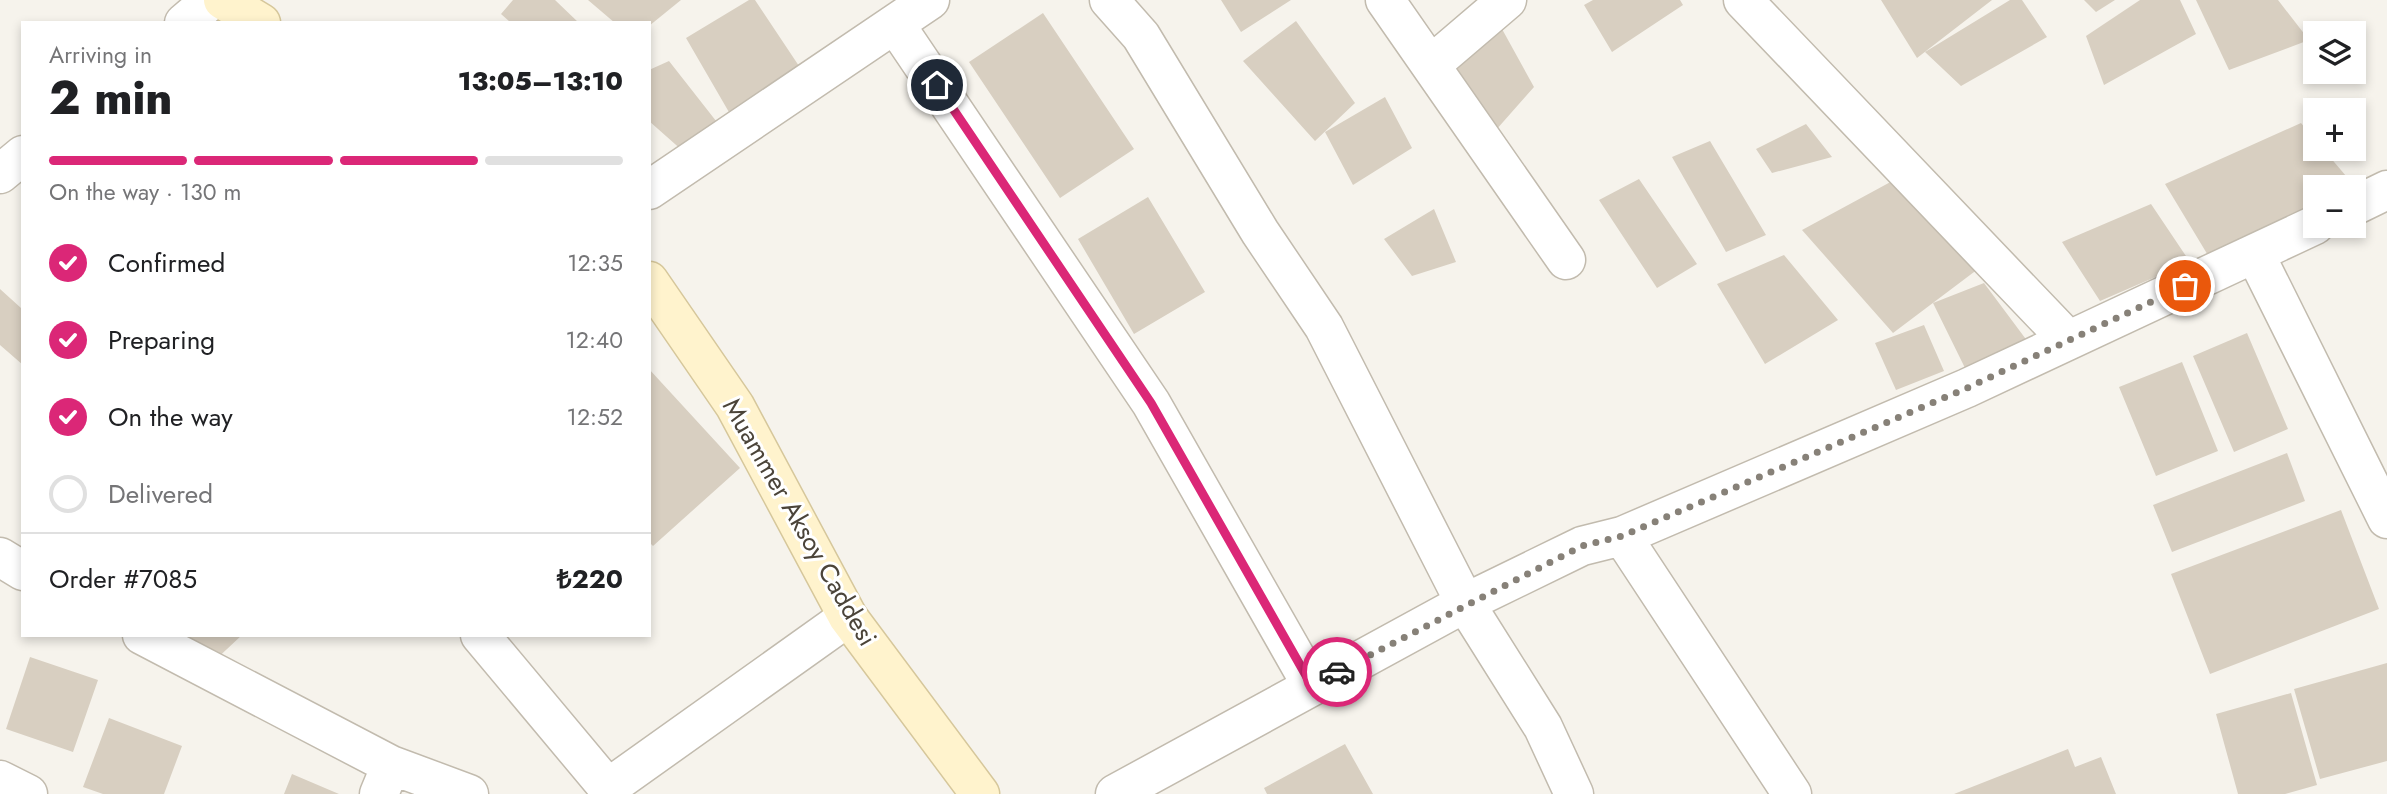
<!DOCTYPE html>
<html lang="en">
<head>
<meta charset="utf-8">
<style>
  body { margin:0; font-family:Jost,sans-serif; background:#f6f6f6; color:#202124; height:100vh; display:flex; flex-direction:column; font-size:26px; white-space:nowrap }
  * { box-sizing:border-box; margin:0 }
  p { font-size:23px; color:#757577 }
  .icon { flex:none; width:38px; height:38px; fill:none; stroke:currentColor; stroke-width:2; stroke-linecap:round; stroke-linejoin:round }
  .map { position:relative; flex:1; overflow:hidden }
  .details { position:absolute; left:21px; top:21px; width:630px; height:616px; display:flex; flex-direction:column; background:#fff; border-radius:0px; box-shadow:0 4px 10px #0003 }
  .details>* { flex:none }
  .controls { position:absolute; left:2303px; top:21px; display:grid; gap:14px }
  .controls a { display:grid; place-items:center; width:63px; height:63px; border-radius:0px; background:#fff; box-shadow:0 4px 10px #0003; font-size:35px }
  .pin { position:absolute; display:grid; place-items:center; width:60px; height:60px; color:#fff; margin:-30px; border:4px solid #fff; border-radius:50%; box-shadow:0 2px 7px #0007 }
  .courier { position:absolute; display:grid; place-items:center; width:70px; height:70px; margin:-35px; border:5px solid #db2777; border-radius:50%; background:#fff; color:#222; box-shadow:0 2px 9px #0007 }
  .summary em { font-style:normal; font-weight:800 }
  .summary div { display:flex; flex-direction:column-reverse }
  .summary { display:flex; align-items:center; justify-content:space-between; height:119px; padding:0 28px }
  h1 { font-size:46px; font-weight:800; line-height:52px }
  .bar { display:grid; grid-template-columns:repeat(4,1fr); gap:10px 7px; align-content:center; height:84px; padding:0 28px }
  .bar i { height:9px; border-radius:5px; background:#e0e0e0 }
  .bar .selected { background:#db2777 }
  .bar p { grid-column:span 4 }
  .line { display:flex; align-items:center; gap:18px; padding:0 28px; border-top:2px solid #e0e0e0 }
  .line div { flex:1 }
  ol { padding:0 28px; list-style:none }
  li { display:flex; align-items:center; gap:21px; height:77px }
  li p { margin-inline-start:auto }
  li .icon { padding:7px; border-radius:50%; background:#db2777; color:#fff; stroke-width:4 }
  li:last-child { color:#757577 }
  li i { width:38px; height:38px; border:4px solid #e0e0e0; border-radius:50% }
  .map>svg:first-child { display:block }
</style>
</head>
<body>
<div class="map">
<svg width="2387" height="794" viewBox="0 0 2387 794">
  <rect width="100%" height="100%" fill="#f6f3ec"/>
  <!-- building -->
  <path fill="#d8cfc1" d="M513 0H555L579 23H511L501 14Z
    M588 0H681L649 26V23H615Z
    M749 0H755L801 69 737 126 686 38Z
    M1221 0H1291L1241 32Z
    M1593 0H1680L1683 5 1612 52 1584 5Z
    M1881 0H1992L1917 58Z
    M2010 0H2022L2047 37 1961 86 1925 52Z
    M2084 0H2115L2096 12Z
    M2140 0H2180L2196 34 2104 85 2086 36Z
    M2196 0H2278L2309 40 2229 70Z
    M1043 13 1134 149 1060 198 969 62Z
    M1296 21 1355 103 1315 141 1243 61Z
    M1502 29 1534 87 1496 130 1451 65Z
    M669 61 720 126 684 152 649 121V70Z
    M1385 97 1412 148 1353 185 1325 132Z
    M2301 123 2315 140V149H2323L2358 190 2315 187V209L2209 257 2165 184Z
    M1806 124 1832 157 1772 173 1756 149Z
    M1710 141 1766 235 1726 252 1672 157Z
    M1639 179 1697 264 1657 288 1599 200Z
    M1896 179 1982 266 1893 333 1802 230Z
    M1148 197 1205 292 1134 334 1078 239Z
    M2151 204 2190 262 2100 301 2062 242Z
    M1434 209 1456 262 1412 276 1384 239Z
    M1784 255 1838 320 1765 364 1717 284Z
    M1984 283 2028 342 1965 368 1933 303Z
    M0 289 21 308 23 306V365L0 345Z
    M1924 325 1944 371 1896 390 1875 343Z
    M2247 333 2288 429 2234 452 2193 356Z
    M2182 362 2218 451 2156 476 2119 387Z
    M649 369 740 468 653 546 649 542Z
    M2287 453 2305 501 2172 552 2153 505Z
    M2341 510 2379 609 2210 674 2171 574Z
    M160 635H242L211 664Z
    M30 657 98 680 73 752 6 729Z
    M2387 663V761L2320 779 2294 689Z
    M2291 693 2317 785 2285 794H2238L2216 714Z
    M109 718 182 746 164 794H103L83 787Z
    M1345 744 1373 794H1267L1264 788Z
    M2068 749 2075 767 2101 757 2116 794H1954Z
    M292 774 339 794H284Z"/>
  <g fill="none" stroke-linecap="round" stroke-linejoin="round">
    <!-- street casing -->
    <g stroke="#c2bbae" stroke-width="41">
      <path id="street" d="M1109 0 1141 36 1260 232 1324 327 1465 603 1543 727 1574 794
        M1385 0 1566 260
        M1743 0 2068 340
        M184 23 211 0
        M895 24 1151 403 1312 686
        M1432 64 1507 0
        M0 174 23 155
        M649 190 930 0
        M2354 206 2387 190
        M2255 254 2387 519
        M1622 536 1792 794
        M0 557 23 571
        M142 635 391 765 379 794
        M480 635 608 788 848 617
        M391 765 469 794
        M0 780 28 794
        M1115 794 1465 603 1582 546 1622 536 1967 388 2315 225"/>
    </g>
    <!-- secondary casing -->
    <g stroke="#d6c79b" stroke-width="41">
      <path id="secondary" d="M223 0 261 23
        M649 281 735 406 848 617 980 794"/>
    </g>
    <!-- street -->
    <use href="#street" stroke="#fff" stroke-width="38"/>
    <!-- secondary -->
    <use href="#secondary" stroke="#fff3cd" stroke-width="38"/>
  </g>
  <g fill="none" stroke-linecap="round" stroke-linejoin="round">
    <!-- done -->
    <path stroke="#878178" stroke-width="7" stroke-dasharray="0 12.6" d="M1337 672 1582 546 1622 536 1967 388 2185 286"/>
    <!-- route -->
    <path stroke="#db2777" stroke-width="9" d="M937 85 1151 403 1312 686 1337 672"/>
  </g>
  <g text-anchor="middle" stroke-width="6" stroke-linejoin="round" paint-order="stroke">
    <!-- street labels -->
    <g font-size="26" fill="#4b4439" stroke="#fff">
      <text transform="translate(800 522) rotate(60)" y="9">Muammer Aksoy Caddesi</text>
    </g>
  </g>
</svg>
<div class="controls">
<a><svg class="icon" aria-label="layers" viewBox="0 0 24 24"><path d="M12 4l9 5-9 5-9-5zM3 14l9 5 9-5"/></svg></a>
<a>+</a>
<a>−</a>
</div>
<div class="pin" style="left:2185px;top:286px;background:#ea580c"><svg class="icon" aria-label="bag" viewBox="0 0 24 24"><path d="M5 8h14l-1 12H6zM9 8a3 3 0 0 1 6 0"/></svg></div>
<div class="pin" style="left:937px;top:85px;background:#1f2937"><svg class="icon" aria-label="home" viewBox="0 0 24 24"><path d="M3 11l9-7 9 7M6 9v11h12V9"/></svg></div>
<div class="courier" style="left:1337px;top:672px"><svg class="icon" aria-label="car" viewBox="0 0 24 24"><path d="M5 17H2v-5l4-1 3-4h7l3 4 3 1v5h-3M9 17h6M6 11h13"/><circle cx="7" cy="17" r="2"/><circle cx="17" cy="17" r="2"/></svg></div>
<section class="details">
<div class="summary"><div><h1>2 min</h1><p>Arriving in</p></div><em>13:05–13:10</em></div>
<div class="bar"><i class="selected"></i><i class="selected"></i><i class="selected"></i><i></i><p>On the way · 130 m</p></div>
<ol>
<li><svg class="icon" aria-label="check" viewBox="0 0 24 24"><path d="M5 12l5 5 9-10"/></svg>Confirmed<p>12:35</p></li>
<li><svg class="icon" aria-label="check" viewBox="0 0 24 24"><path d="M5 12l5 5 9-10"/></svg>Preparing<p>12:40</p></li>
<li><svg class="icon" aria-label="check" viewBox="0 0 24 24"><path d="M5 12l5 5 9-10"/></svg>On the way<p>12:52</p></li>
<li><i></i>Delivered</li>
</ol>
<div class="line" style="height:91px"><div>Order #7085</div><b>₺220</b></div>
</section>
</div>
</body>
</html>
